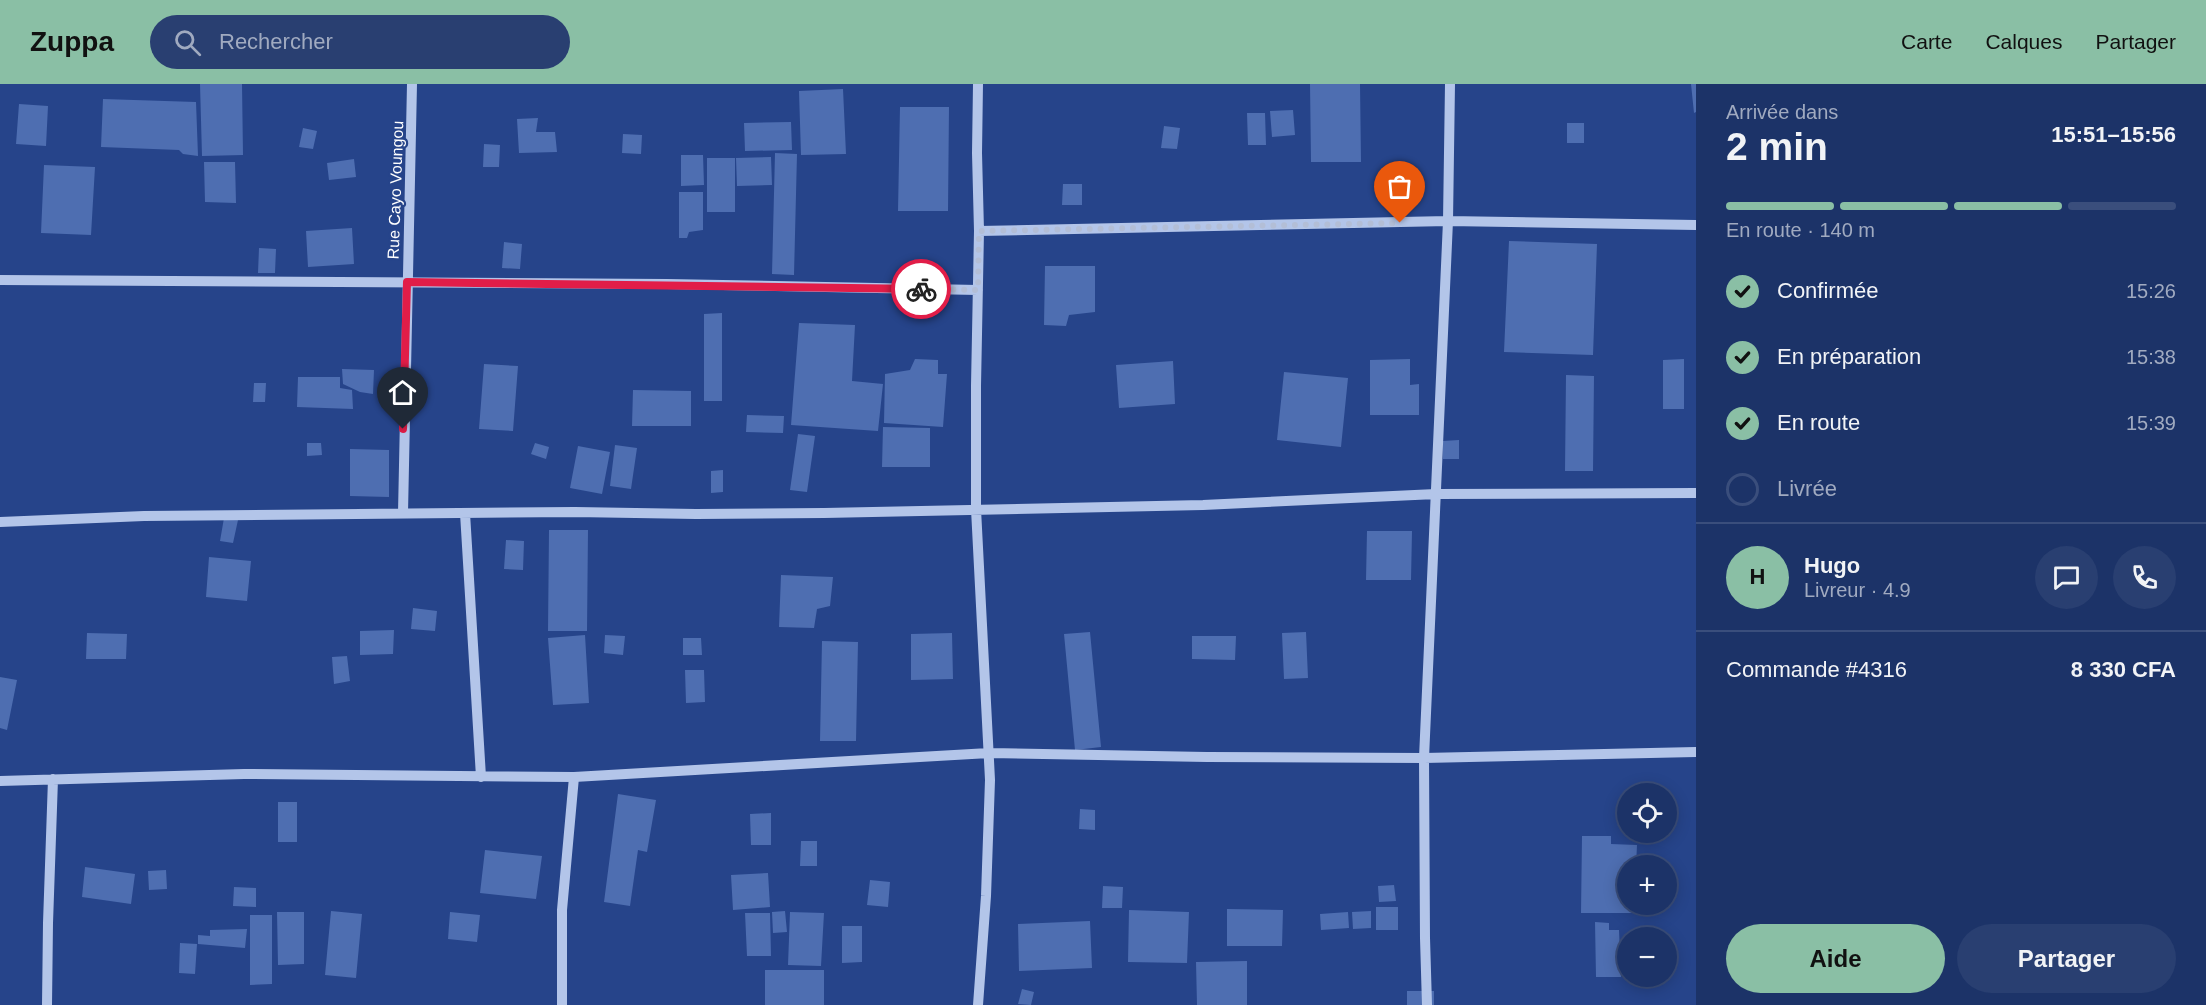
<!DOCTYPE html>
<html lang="fr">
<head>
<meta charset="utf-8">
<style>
  body { margin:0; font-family:Helvetica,sans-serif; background:#293f71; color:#f1f3f6; height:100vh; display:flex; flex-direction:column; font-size:22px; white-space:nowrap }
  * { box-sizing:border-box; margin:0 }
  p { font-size:20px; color:#a0aac0 }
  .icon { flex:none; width:33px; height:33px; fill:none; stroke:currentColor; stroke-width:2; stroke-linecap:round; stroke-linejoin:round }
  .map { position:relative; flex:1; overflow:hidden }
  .sheet { display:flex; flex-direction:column; background:#1c3368; width:510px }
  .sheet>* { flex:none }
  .fabs { position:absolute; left:1617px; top:699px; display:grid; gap:12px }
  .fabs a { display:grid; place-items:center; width:60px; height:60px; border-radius:50%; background:#1c3368; box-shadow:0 3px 15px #0003,0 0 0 2px #3a4e7c; font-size:30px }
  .pin { position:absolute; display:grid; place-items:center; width:51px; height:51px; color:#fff; margin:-62px -26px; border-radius:50% 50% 50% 0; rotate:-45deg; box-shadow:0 0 6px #0007 }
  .pin .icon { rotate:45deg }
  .courier { position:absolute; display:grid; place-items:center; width:60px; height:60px; margin:-30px; border:4px solid #e11d48; border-radius:50%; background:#fff; color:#222; box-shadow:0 2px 8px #0007 }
  .summary em { font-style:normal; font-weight:700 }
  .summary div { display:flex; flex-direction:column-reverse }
  .summary { display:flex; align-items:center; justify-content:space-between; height:102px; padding:0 30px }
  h1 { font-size:39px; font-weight:700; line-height:45px }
  .bar { display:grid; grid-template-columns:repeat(4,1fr); gap:9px 6px; align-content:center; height:72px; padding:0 30px }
  .bar i { height:8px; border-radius:4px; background:#3a4e7c }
  .bar .selected { background:#8abfa5 }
  .bar p { grid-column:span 4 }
  .line { display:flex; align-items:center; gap:15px; padding:0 30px; border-top:2px solid #3a4e7c }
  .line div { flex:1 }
  .round { display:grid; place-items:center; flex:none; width:63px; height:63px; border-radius:32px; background:#293f71 }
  ol { padding:0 30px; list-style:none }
  li { display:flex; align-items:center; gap:18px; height:66px }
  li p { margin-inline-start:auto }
  li .icon { padding:6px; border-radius:50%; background:#8abfa5; color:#111; stroke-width:4 }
  li:last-child { color:#a0aac0 }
  li i { width:33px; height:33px; border:3px solid #3a4e7c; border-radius:50% }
  .action { display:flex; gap:12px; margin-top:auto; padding:12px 30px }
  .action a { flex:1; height:69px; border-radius:36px; background:#8abfa5; color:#111; font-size:24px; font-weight:700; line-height:69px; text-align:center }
  .action a+a { background:#293f71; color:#f1f3f6 }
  header { display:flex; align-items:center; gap:36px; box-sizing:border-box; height:84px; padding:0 30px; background:#8abfa5; color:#111 }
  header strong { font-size:28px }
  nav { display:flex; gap:33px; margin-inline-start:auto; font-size:21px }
  .search { width:420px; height:54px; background:#293f71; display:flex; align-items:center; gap:15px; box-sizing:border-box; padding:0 21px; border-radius:33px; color:#a0aac0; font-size:22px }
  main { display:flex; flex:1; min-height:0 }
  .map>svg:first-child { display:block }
</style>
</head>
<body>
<header>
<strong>Zuppa</strong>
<div class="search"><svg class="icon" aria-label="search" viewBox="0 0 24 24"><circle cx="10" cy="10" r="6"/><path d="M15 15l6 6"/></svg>Rechercher</div>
<nav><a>Carte</a><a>Calques</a><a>Partager</a></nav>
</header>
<main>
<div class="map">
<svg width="1696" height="921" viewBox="0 0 1696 921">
  <rect width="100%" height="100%" fill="#26448a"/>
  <!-- building -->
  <path fill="#4e6eb1" d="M200 0H242L243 71 202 72Z
    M1310 0H1360L1361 78H1311Z
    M1691 0H1696V28L1694 29Z
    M843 5 846 70 801 71 799 7Z
    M103 15 196 18 198 72 183 70 179 66 101 63Z
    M19 20 48 22 46 62 16 60Z
    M900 23H949L948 127H898Z
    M1293 26 1295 51 1272 53 1270 27Z
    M1247 29H1265L1266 61H1248Z
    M538 34 536 48H555L557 68 519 69 517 35Z
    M791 38 792 66 745 67 744 39Z
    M1567 39H1584V59H1567Z
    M1164 42 1180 44 1177 65 1161 64Z
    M303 44 317 47 313 65 299 63Z
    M623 50 642 51 641 70 622 69Z
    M484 60 500 61 499 83H483Z
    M775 69 797 70 794 191 772 190Z
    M681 71H703L704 101 681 102Z
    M771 73 772 101 737 102 736 74Z
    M707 74H735V128H707Z
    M354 75 356 93 329 96 327 79Z
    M204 78H235L236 119 205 118Z
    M44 81 95 83 91 151 41 149Z
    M1063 100H1082V121H1062Z
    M679 108H703V146L689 148 687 154H679Z
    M352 144 354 180 308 183 306 147Z
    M1509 157 1597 160 1593 271 1504 268Z
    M504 158 522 160 520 185 502 184Z
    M259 164 276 165 275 189H258Z
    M1045 182H1095V228L1069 231 1066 242 1044 241Z
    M722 229V317H704V230Z
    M799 239 855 241 852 297 883 300 878 347 791 341Z
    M915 275 938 276V290H947L943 343 884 339 885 290 910 286Z
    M1410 275V301L1419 300V331H1370V276Z
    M1684 275V325H1663V276Z
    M1173 277 1175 320 1119 324 1116 281Z
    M484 280 518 282 513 347 479 345Z
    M342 285 374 286 373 310 360 308 343 300Z
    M1284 288 1348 294 1341 363 1277 356Z
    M1566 291 1594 292 1593 387H1565Z
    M298 293H340V304L352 306 353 325 297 323Z
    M254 299H266L265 318H253Z
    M633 306 691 307V342H632Z
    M747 331 784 332 783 349 746 348Z
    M883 343 930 344V383H882Z
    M798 350 815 352 807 408 790 406Z
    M1459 356V375H1443V357Z
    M307 359H321L322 371 307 372Z
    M535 359 549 363 546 375 531 370Z
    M615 361 637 364 631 405 610 402Z
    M578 362 610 368 602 410 570 404Z
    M350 365 389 366V413L350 412Z
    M723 386V408L711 409V387Z
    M224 434 238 436 233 459 220 457Z
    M549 446H588L587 547H548Z
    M1367 447H1412L1411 496H1366Z
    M506 456 524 457 523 486 504 485Z
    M209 473 251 477 247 517 206 513Z
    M781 491 833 493 830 522 817 525 814 544 779 543Z
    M413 524 437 527 435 547 411 545Z
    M394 546 393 570 360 571V547Z
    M1090 548 1101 663 1075 666 1064 550Z
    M1306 548 1308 594 1284 595 1282 549Z
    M87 549 127 550 126 575H86Z
    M952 549 953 595 911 596V550Z
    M585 551 589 619 553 621 548 554Z
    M605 551 625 552 623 571 604 569Z
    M1192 552H1236L1235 576 1192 575Z
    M683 554H701L702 571H683Z
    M822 557 858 558 856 657H820Z
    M347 572 350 597 334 600 332 573Z
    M685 586H704L705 618 686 619Z
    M0 593 17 596 7 646 0 644Z
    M618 710 656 716 647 768 638 766 630 822 604 818Z
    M278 718H297V758H278Z
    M1080 725 1095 726V746L1079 745Z
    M771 729V761H751L750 730Z
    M1582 752H1611V760L1637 761 1636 782H1628V820H1636V829H1581Z
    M801 757H817V782H800Z
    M485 766 542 772 536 815 480 809Z
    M85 783 135 790 131 820 82 813Z
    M166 786 167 805 149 806 148 787Z
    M768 789 770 823 733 826 731 791Z
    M870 796 890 798 888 823 867 821Z
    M1394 801 1396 817 1379 818 1378 802Z
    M1103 802 1123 803 1122 824H1102Z
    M234 803 256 804V823L233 822Z
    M1376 823H1398V846H1376Z
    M1227 825 1283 826 1282 862H1227Z
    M1129 826 1189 828 1187 879 1128 878Z
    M331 827 362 830 356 894 325 891Z
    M785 827 787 848 773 849 772 828Z
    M1371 827V844L1353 845 1352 828Z
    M277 828H304V880L278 881Z
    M450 828 480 831 477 858 448 855Z
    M790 828 824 829 821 882 788 881Z
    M1348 828 1349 844 1321 846 1320 830Z
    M745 829H770L771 872H747Z
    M250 831H272V900L250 901Z
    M1090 837 1092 884 1019 887 1018 840Z
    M1595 838 1609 839V846H1619L1621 893H1596Z
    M842 842H862V878L842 879Z
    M247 845 245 864 198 860V851L210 852V846Z
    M180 859 197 860 195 890 179 889Z
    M1247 877V921H1197L1196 878Z
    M765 886H824V921H765Z
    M1022 905 1034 908 1031 921 1018 920Z
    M1407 907H1434V921H1407Z"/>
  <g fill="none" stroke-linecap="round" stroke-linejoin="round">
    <!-- minor -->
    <path stroke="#b3c5e9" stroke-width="10" d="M979 147 1448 137 1696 141
      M0 196 667 200 978 206
      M403 429 412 0
      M465 429 481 693
      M0 438 144 432 575 428 696 430 824 429 1203 421 1436 410 1696 409
      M0 697 244 690 574 693 989 669 1207 673 1424 674 1696 668
      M47 921 48 839 53 695
      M562 921V826L574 693
      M978 921 986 812 990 696 976 425V302L979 147 977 69 978 0
      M1427 921 1425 854 1424 674 1448 137 1450 0"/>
  </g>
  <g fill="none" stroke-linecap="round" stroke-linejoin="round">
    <!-- done -->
    <path stroke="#b3bed6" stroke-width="6" stroke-dasharray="0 10.8" d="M921 205 978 206 979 147 1400 139"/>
    <!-- route -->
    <path stroke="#e11d48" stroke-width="8" d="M403 345 407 198 921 205"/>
  </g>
  <g text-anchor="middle" stroke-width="4.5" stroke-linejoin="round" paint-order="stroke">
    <!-- street labels -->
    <g font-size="16" fill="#fff" stroke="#26448a">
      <text transform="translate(395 106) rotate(-88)" y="6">Rue Cayo Voungou</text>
    </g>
  </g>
</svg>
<div class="fabs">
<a><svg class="icon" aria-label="locate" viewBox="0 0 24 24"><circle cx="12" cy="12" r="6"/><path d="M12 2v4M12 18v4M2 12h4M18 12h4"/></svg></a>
<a>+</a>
<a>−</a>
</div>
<div class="pin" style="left:1400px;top:139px;background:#ea580c"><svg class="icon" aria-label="bag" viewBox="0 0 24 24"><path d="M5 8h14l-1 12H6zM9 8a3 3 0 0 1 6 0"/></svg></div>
<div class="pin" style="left:403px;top:345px;background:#1f2937"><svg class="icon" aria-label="home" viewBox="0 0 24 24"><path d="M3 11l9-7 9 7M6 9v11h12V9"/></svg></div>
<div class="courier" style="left:921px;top:205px"><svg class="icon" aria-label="bike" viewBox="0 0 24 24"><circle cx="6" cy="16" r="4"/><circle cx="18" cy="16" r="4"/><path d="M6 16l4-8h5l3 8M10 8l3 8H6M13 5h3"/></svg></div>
</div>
<section class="sheet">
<div class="summary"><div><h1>2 min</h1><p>Arrivée dans</p></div><em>15:51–15:56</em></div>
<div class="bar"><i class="selected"></i><i class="selected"></i><i class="selected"></i><i></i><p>En route · 140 m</p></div>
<ol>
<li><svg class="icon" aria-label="check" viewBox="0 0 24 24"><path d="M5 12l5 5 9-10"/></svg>Confirmée<p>15:26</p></li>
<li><svg class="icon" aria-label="check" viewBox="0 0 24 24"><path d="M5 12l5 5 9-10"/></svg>En préparation<p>15:38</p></li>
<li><svg class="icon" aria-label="check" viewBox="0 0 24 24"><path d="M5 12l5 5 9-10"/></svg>En route<p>15:39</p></li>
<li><i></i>Livrée</li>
</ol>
<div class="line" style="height:108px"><b class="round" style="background:#8abfa5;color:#111">H</b><div><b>Hugo</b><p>Livreur · 4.9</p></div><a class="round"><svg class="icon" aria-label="chat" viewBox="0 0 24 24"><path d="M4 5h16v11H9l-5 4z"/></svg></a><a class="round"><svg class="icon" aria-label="phone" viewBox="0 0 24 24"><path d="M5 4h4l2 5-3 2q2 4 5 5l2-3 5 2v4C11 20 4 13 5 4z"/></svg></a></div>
<div class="line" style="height:78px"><div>Commande #4316</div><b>8 330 CFA</b></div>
<div class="action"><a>Aide</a><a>Partager</a></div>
</section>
</main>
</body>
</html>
